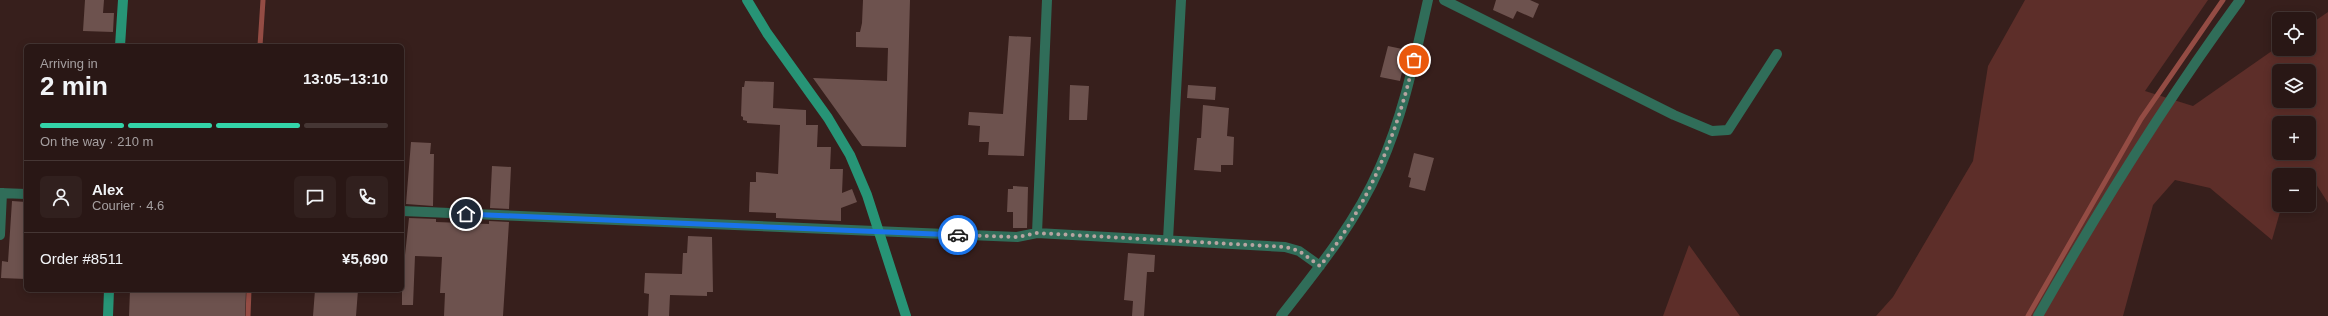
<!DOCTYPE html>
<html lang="en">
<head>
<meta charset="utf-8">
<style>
  body { margin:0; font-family:Arial,sans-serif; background:#31201e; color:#f1f3f6; height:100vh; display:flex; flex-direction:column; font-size:15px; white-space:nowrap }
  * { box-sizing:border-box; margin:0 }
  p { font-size:13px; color:#a59fa0 }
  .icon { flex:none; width:22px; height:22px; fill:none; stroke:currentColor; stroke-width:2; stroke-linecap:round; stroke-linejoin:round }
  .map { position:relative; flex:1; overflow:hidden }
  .details { position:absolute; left:24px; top:44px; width:380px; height:248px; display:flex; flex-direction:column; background:#291715; border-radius:6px; box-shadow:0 2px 10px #0003,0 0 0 1px #453634 }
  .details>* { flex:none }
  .fabs { position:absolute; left:2272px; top:12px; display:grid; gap:8px }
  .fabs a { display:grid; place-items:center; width:44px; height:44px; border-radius:6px; background:#291715; box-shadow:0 2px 10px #0003,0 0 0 1px #453634; font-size:20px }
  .pin { position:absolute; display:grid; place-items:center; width:34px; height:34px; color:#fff; margin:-17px; border:2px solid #fff; border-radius:50%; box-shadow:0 1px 4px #0007 }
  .courier { position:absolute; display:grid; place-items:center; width:40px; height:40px; margin:-20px; border:3px solid #1a73e8; border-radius:50%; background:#fff; color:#222; box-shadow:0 1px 5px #0007 }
  .overview em { font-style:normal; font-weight:700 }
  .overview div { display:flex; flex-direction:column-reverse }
  .overview { display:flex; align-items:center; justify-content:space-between; height:68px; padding:0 16px }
  h1 { font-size:26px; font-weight:700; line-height:30px }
  .bar { display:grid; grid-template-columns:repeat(4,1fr); gap:6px 4px; align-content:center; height:48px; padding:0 16px }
  .bar i { height:5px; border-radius:3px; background:#453634 }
  .bar .selected { background:#33d4a8 }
  .bar p { grid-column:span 4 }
  .line { display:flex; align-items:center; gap:10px; padding:0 16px; border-top:1px solid #453634 }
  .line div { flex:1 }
  .round { display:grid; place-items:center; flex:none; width:42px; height:42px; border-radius:6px; background:#31201e }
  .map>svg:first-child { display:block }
</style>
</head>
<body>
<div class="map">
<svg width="2328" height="316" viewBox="0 0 2328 316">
  <rect width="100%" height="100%" fill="#371f1c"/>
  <!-- green -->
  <path fill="#5d2e29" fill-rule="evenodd" d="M2025 0H2208L2145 91 2193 106 2279 46V49H2309V25L2328 12V203L2316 184 2309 187V175H2279V205H2282L2272 240 2210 188 2175 180 2153 205 2123 316H1876L1893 297 1973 161 1988 66ZM2279 71H2309V101H2279ZM2279 123H2309V153H2279Z
    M1689 245 1740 316H1663Z"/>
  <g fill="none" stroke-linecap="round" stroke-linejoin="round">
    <!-- stream -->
    <path stroke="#944c44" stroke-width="5" d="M260 46 263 0
      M248 316 249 290
      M2028 316 2141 119 2223 0"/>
  </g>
  <!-- building -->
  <path fill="#6d524e" d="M85 0H104L103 13H114L113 32 83 31Z
    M863 0H910L906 147 862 146 813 78 887 81 888 48 856 47V32H860L862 23Z
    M1496 0H1530L1539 4 1533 18 1517 11 1513 19 1493 10Z
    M1009 36 1031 37 1024 156 988 155 989 142H979L980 126 968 125 969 112 1003 114Z
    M1388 46 1407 50 1400 81 1380 77Z
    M745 81 774 82 773 108 806 110V125H818L817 147H831L830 169H843L842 193 852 189 857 202 841 208V221L776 218V213L749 212 750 182H756V172L778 174 780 125 747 123V121L743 120V117L741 116 742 87H744Z
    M1070 85 1089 86 1087 120H1069Z
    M1188 85 1216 87 1215 100 1187 98Z
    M1203 105 1229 108 1227 136 1234 137 1233 165H1221V172L1194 170 1197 138H1201Z
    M411 142 431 143 430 154H434L433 206 406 204Z
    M1414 153 1434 158 1425 191 1409 187 1411 178 1408 177Z
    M492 166 511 167 509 209 490 208Z
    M1013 186 1028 187 1027 228H1013V212H1007L1008 189H1013Z
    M12 201 26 202V279L1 278 2 261 8 262Z
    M409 218 436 219V222L489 224V221L509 222 503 316H444L445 293H440L442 257 415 256 413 305H402V255H405Z
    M688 236 712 237 713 292H707V296L670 295 669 316H648L649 294 644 293 645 273 682 274 683 253H687Z
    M1128 253 1155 255 1154 272H1147L1144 316H1132L1133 301 1124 300Z
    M130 290H246L245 316H129Z
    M315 290H358L356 316H313Z"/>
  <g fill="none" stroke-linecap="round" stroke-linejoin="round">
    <!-- street -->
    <path stroke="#306d59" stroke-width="10" d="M1444 0 1674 115 1712 131 1728 130 1777 54
      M0 193 26 194
      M402 211 1017 237 1037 233 1285 247 1299 251 1320 266
      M1037 233 1047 0
      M0 235 2 193
      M1168 240 1181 0
      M1281 316C1318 269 1356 222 1380 167 1404 113 1415 57 1428 0
      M2038 316C2100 207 2166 101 2240 0"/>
    <!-- secondary -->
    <path stroke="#279476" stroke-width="10" d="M747 0 767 33 828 118 850 155 867 195 906 316
      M120 46 123 0
      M108 316 109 290"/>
  </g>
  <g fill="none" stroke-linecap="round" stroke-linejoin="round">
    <!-- done -->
    <path stroke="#b7a4a1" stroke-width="4" stroke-dasharray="0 7.2" d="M958 235 1018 237 1037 233 1286 247 1299 251 1320 266C1368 206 1397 135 1414 60"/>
    <!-- route -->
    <path stroke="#1a73e8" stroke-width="5" d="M466 214 958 235"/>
  </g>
</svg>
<div class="fabs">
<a><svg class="icon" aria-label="locate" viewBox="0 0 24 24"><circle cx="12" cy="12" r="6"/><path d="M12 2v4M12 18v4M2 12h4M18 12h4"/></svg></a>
<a><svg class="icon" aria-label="layers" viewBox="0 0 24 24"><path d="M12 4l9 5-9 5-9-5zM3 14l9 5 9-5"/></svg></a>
<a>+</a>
<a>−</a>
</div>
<div class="pin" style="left:1414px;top:60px;background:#ea580c"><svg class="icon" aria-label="bag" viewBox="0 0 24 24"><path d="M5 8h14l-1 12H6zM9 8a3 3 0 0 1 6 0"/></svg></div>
<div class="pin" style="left:466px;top:214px;background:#1f2937"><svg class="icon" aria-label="home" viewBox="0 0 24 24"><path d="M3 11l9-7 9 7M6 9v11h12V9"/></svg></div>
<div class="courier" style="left:958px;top:235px"><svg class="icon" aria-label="car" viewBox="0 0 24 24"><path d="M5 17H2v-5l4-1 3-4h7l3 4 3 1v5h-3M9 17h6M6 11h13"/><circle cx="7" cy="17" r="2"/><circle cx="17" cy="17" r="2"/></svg></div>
<section class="details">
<div class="overview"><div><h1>2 min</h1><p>Arriving in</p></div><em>13:05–13:10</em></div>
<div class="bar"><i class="selected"></i><i class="selected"></i><i class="selected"></i><i></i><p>On the way · 210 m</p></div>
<div class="line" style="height:72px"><a class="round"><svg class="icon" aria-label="person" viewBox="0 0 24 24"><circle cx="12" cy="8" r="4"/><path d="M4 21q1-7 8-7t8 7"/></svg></a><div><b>Alex</b><p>Courier · 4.6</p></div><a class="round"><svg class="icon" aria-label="chat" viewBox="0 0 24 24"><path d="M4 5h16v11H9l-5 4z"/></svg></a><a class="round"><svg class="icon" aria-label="phone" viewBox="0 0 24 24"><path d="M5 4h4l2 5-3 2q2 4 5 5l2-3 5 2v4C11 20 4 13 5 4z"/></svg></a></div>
<div class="line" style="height:52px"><div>Order #8511</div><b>¥5,690</b></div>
</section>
</div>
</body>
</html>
